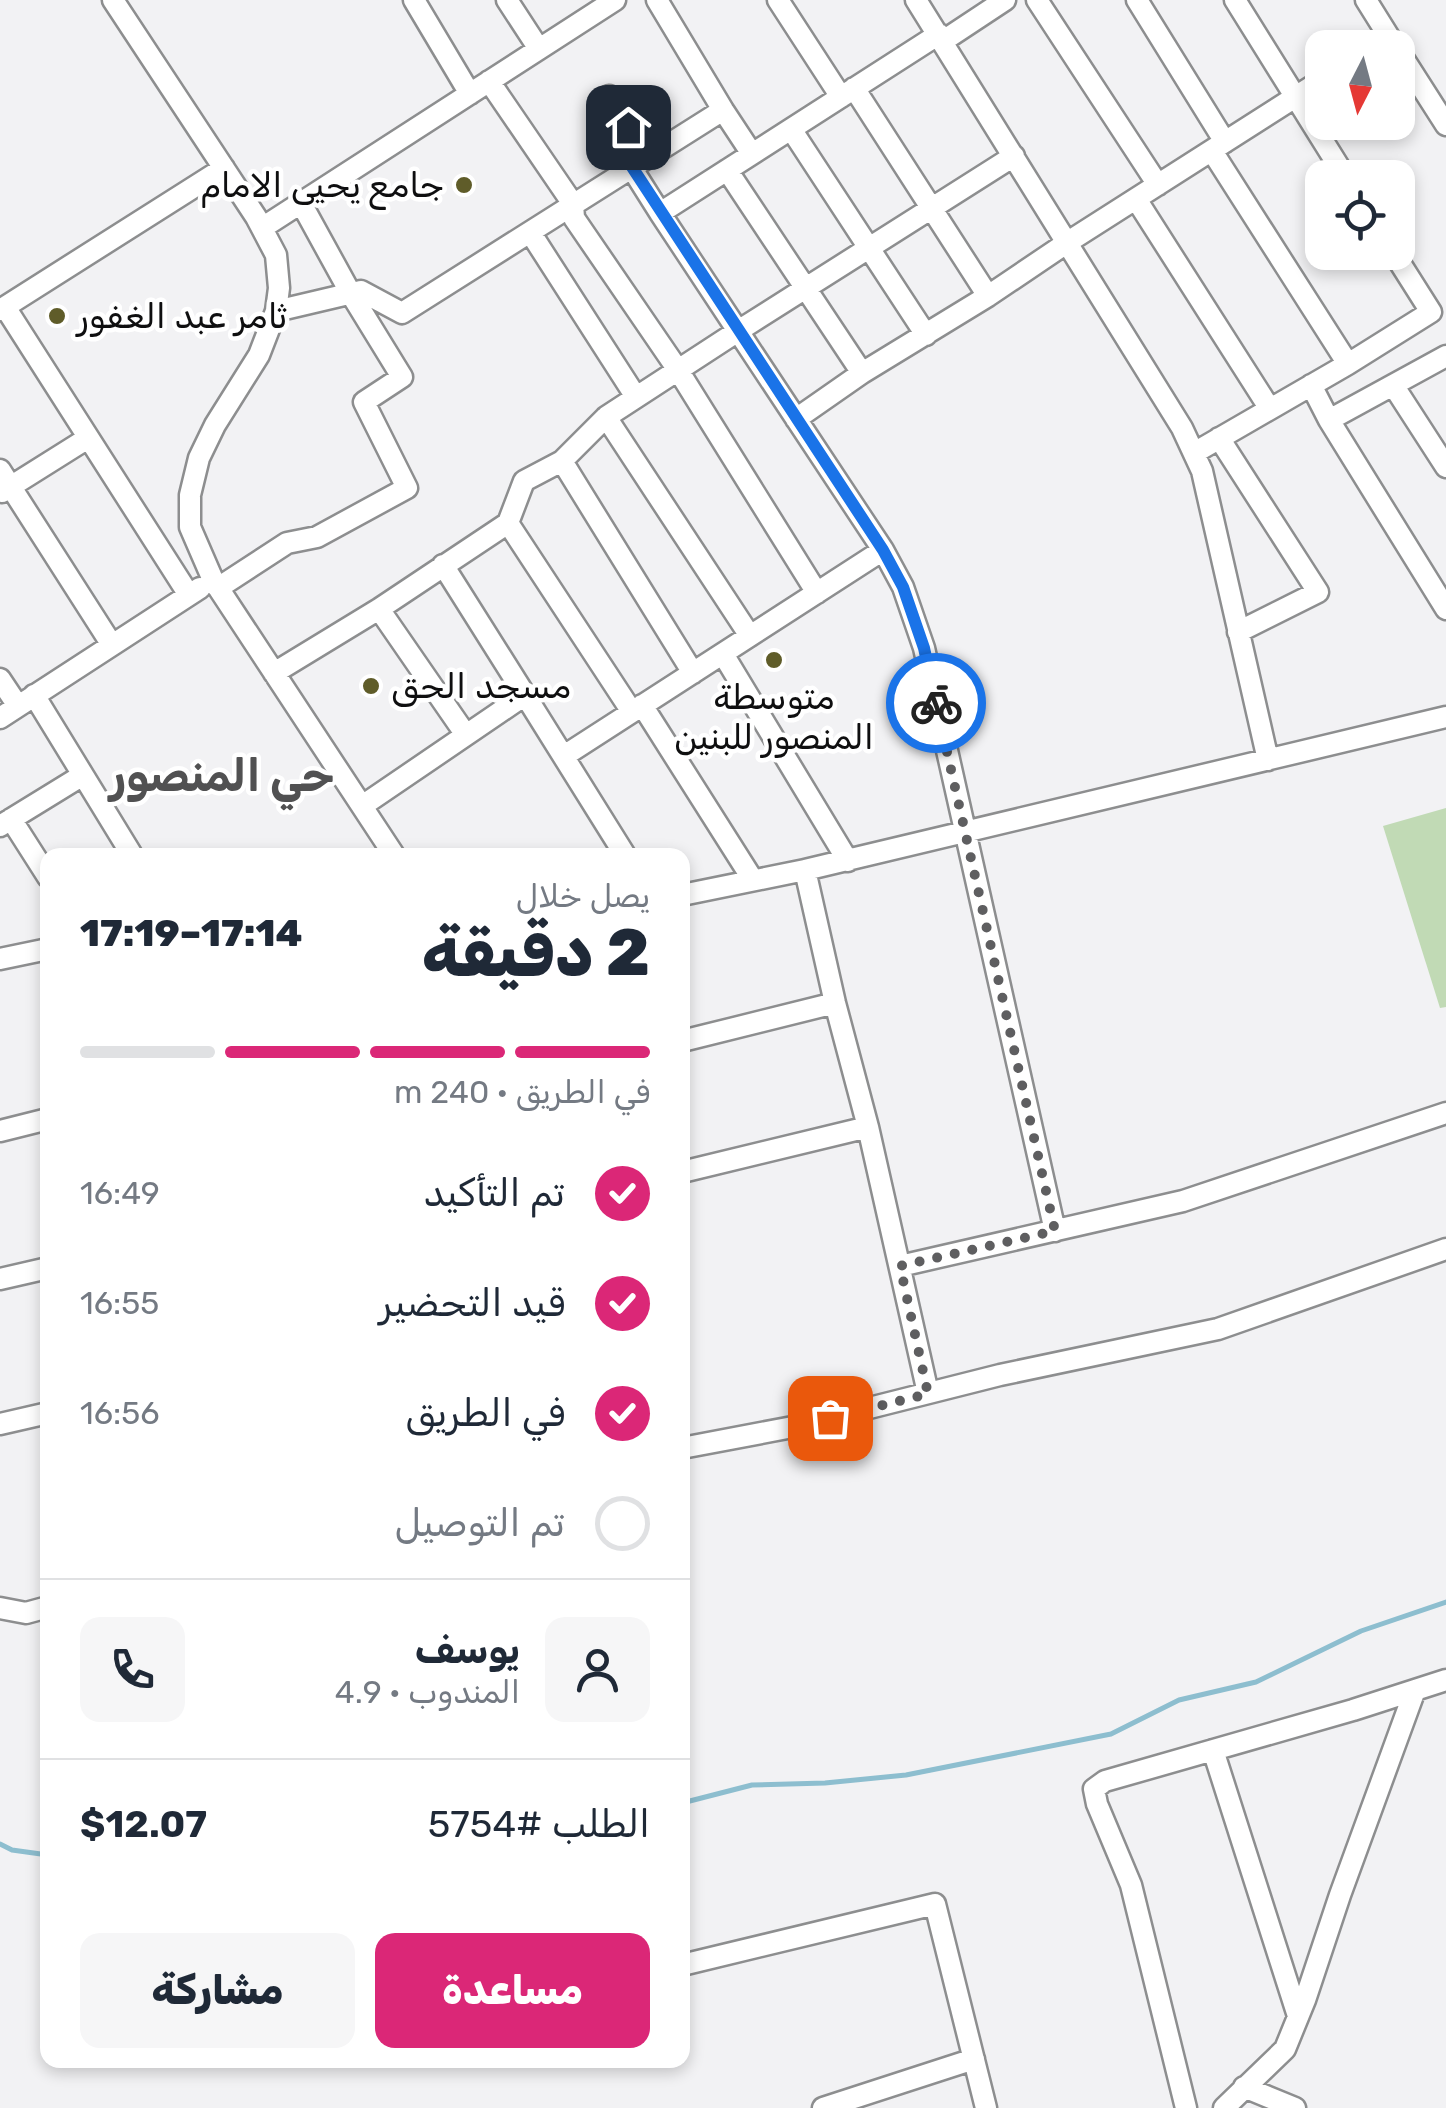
<!DOCTYPE html>
<html lang="ar">
<head>
<meta charset="utf-8">
<style>
  body { margin:0; font-family:Rubik,"Noto Naskh Arabic",sans-serif; background:#f6f6f7; color:#1f2937; direction:rtl; height:100vh; display:flex; flex-direction:column; font-size:38px; white-space:nowrap }
  * { box-sizing:border-box; margin:0 }
  p { font-size:32px; color:#747a83 }
  .icon { flex:none; width:55px; height:55px; fill:none; stroke:currentColor; stroke-width:2; stroke-linecap:round; stroke-linejoin:round }
  .map { position:relative; flex:1; overflow:hidden; direction:ltr }
  .panel { position:absolute; left:40px; top:848px; width:650px; height:1220px; display:flex; flex-direction:column; background:#fff; border-radius:20px; box-shadow:0 5px 15px #0003; direction:rtl }
  .panel>* { flex:none }
  .needle { width:65px; rotate:186deg }
  .buttons { position:absolute; left:1305px; top:30px; display:grid; gap:20px }
  .buttons a { display:grid; place-items:center; width:110px; height:110px; border-radius:20px; background:#fff; box-shadow:0 5px 15px #0003; font-size:50px }
  .pin { position:absolute; display:grid; place-items:center; width:85px; height:85px; color:#fff; margin:-42px; border-radius:20px; box-shadow:0 5px 15px #0006 }
  .courier { position:absolute; display:grid; place-items:center; width:100px; height:100px; margin:-50px; border:8px solid #1a73e8; border-radius:50%; background:#fff; color:#222; box-shadow:0 2px 12px #0007 }
  .head em { font-style:normal; font-weight:800 }
  .head div { display:flex; flex-direction:column-reverse }
  .head { display:flex; align-items:center; justify-content:space-between; height:170px; padding:0 40px }
  h1 { font-size:65px; font-weight:800; line-height:75px }
  .bar { display:grid; grid-template-columns:repeat(4,1fr); gap:15px 10px; align-content:center; height:120px; padding:0 40px }
  .bar i { height:12px; border-radius:8px; background:#e0e1e3 }
  .bar .active { background:#db2777 }
  .bar p { grid-column:span 4 }
  .line { display:flex; align-items:center; gap:25px; padding:0 40px; border-top:2px solid #e0e1e3 }
  .line div { flex:1 }
  .round { display:grid; place-items:center; flex:none; width:105px; height:105px; border-radius:20px; background:#f6f6f7 }
  ol { padding:0 40px; list-style:none }
  li { display:flex; align-items:center; gap:30px; height:110px }
  li p { margin-inline-start:auto }
  li .icon { padding:10px; border-radius:50%; background:#db2777; color:#fff; stroke-width:4 }
  li:last-child { color:#747a83 }
  li i { width:55px; height:55px; border:5px solid #e0e1e3; border-radius:50% }
  .button { display:flex; gap:20px; margin-top:auto; padding:20px 40px }
  .button a { flex:1; height:115px; border-radius:20px; background:#db2777; color:#fff; font-size:40px; font-weight:800; line-height:115px; text-align:center }
  .button a+a { background:#f6f6f7; color:#1f2937 }
  .map>svg:first-child { display:block }
</style>
</head>
<body>
<div class="map">
<svg width="1446" height="2108" viewBox="0 0 1446 2108">
  <rect width="100%" height="100%" fill="#f2f2f4"/>
  <!-- green -->
  <path fill="#c1dab5" d="M1446 808V1007L1440 1008 1383 826Z"/>
  <g fill="none" stroke-linecap="round" stroke-linejoin="round">
    <!-- stream -->
    <path stroke="#8dbecf" stroke-width="5" d="M682 1803 752 1785 825 1783 906 1775 1111 1734 1179 1700 1256 1682 1361 1631 1446 1602
      M0 1844 12 1850 48 1855"/>
    <!-- minor casing -->
    <g stroke="#8d8e8f" stroke-width="25">
      <path id="minor" d="M113 0 256 217 276 255 279 288 276 311 259 355 215 425 199 458 190 495V527L213 580 394 855
        M414 0 470 94
        M507 0 539 49
        M778 0 841 97
        M916 0 1182 428 1202 471 1268 760
        M1037 0 1158 185
        M1137 0 1225 142
        M1235 0 1346 178
        M1366 0 1396 48
        M939 34 660 213 738 331 1014 156
        M943 41 1005 0
        M1398 50 1446 125
        M489 81 573 204 574 218 678 370 817 593
        M854 88 988 296
        M609 96 647 158
        M723 110 752 154
        M791 129 926 335
        M1212 151 1348 364 1431 312 1393 252
        M631 167 660 213
        M727 170 862 373
        M1136 199 1270 409
        M262 228 615 0
        M530 232 723 110 657 0
        M5 307 189 595
        M0 310 224 168
        M276 311 361 291 402 313 530 232 636 397
        M1311 385 1329 420 1446 609
        M1393 385 1446 467
        M796 419 862 373 988 296 1068 242 1322 80
        M1329 420 1446 356
        M1219 438 1318 592 1238 632
        M1194 453 1348 364
        M562 461 693 673
        M0 470 112 645
        M2 492 88 438
        M508 523 632 712
        M443 565 525 695
        M218 588 287 543 317 537 407 488 364 402 402 377 351 294 301 203
        M379 609 466 735
        M750 636 606 417 738 331 883 550
        M723 654 848 861
        M274 673 379 609 508 523 524 481 562 461 606 417
        M0 679 18 706
        M34 695 132 855
        M642 705 753 880
        M0 718 200 588
        M564 756 883 550 903 587 924 648 1055 1231
        M362 806 525 695 625 855
        M11 819 48 877
        M0 826 83 775
        M805 870 1446 717
        M682 895 805 870 835 1003 868 1127 682 1172
        M0 959 48 949
        M682 1041 835 1003
        M868 1127 928 1393
        M0 1131 48 1119
        M900 1266 1183 1201 1446 1113
        M0 1279 48 1268
        M0 1424 48 1413
        M682 1448 798 1426 1000 1375 1218 1329 1446 1249
        M0 1608 26 1613 48 1607
        M1213 1750 1298 2016
        M682 1965 935 1904 986 2108
        M1244 2087 1295 2108
        M823 2108 974 2059
        M1186 2108 1131 1885 1097 1804 1094 1789 1105 1781 1353 1710 1446 1680
        M1224 2108 1285 2049 1305 2000 1340 1895 1415 1690"/>
    </g>
    <!-- minor -->
    <use href="#minor" stroke="#fff" stroke-width="20"/>
  </g>
  <g fill="none" stroke-linecap="round" stroke-linejoin="round">
    <!-- done -->
    <path stroke="#5e5e60" stroke-width="10" stroke-dasharray="0 18" d="M830 1418 928 1394 900 1266 1055 1231 936 703"/>
    <!-- route -->
    <path stroke="#1a73e8" stroke-width="12" d="M628 127 647 158 632 167 883 550 903 587 924 648 936 703"/>
  </g>
  <!-- markers -->
  <g fill="#5f5c29" stroke="#fff" stroke-width="4">
    <circle cx="464" cy="185" r="10"/>
    <circle cx="57" cy="316" r="10"/>
    <circle cx="774" cy="660" r="10"/>
    <circle cx="371" cy="686" r="10"/>
  </g>
  <g text-anchor="middle" stroke-width="9" stroke-linejoin="round" paint-order="stroke">
    <!-- poi labels -->
    <g font-size="35" fill="#0f0f10" stroke="#fff" text-anchor="start">
      <text x="444" y="197" text-anchor="end">جامع يحيى الامام</text>
      <text x="77" y="328">ثامر عبد الغفور</text>
      <text x="391" y="698">مسجد الحق</text>
      <text x="774" y="709" text-anchor="middle">متوسطة<tspan x="774" dy="40">المنصور للبنين</tspan></text>
    </g>
    <!-- district labels -->
    <g font-size="45" font-weight="bold" fill="#515152" stroke="#fff">
      <text x="222" y="791">حي المنصور</text>
    </g>
  </g>
</svg>
<div class="buttons">
<a><svg class="needle" viewBox="-14 -14 28 28"><path d="M0-13l5 13h-10z" fill="#e53935"/><path d="M0 13l5-13h-10z" fill="#747a83"/></svg></a>
<a><svg class="icon" aria-label="locate" viewBox="0 0 24 24"><circle cx="12" cy="12" r="6"/><path d="M12 2v4M12 18v4M2 12h4M18 12h4"/></svg></a>
</div>
<div class="pin" style="left:830px;top:1418px;background:#ea580c"><svg class="icon" aria-label="bag" viewBox="0 0 24 24"><path d="M5 8h14l-1 12H6zM9 8a3 3 0 0 1 6 0"/></svg></div>
<div class="pin" style="left:628px;top:127px;background:#1f2937"><svg class="icon" aria-label="home" viewBox="0 0 24 24"><path d="M3 11l9-7 9 7M6 9v11h12V9"/></svg></div>
<div class="courier" style="left:936px;top:703px"><svg class="icon" aria-label="bike" viewBox="0 0 24 24"><circle cx="6" cy="16" r="4"/><circle cx="18" cy="16" r="4"/><path d="M6 16l4-8h5l3 8M10 8l3 8H6M13 5h3"/></svg></div>
<section class="panel">
<div class="head"><div><h1>2 دقيقة</h1><p>يصل خلال</p></div><em>17:14–17:19</em></div>
<div class="bar"><i class="active"></i><i class="active"></i><i class="active"></i><i></i><p>في الطريق · 240 m</p></div>
<ol>
<li><svg class="icon" aria-label="check" viewBox="0 0 24 24"><path d="M5 12l5 5 9-10"/></svg>تم التأكيد<p>16:49</p></li>
<li><svg class="icon" aria-label="check" viewBox="0 0 24 24"><path d="M5 12l5 5 9-10"/></svg>قيد التحضير<p>16:55</p></li>
<li><svg class="icon" aria-label="check" viewBox="0 0 24 24"><path d="M5 12l5 5 9-10"/></svg>في الطريق<p>16:56</p></li>
<li><i></i>تم التوصيل</li>
</ol>
<div class="line" style="height:180px"><a class="round"><svg class="icon" aria-label="person" viewBox="0 0 24 24"><circle cx="12" cy="8" r="4"/><path d="M4 21q1-7 8-7t8 7"/></svg></a><div><b>يوسف</b><p>المندوب · 4.9</p></div><a class="round"><svg class="icon" aria-label="phone" viewBox="0 0 24 24"><path d="M5 4h4l2 5-3 2q2 4 5 5l2-3 5 2v4C11 20 4 13 5 4z"/></svg></a></div>
<div class="line" style="height:130px"><div>الطلب #5754</div><b>$12.07</b></div>
<div class="button"><a>مساعدة</a><a>مشاركة</a></div>
</section>
</div>
</body>
</html>
